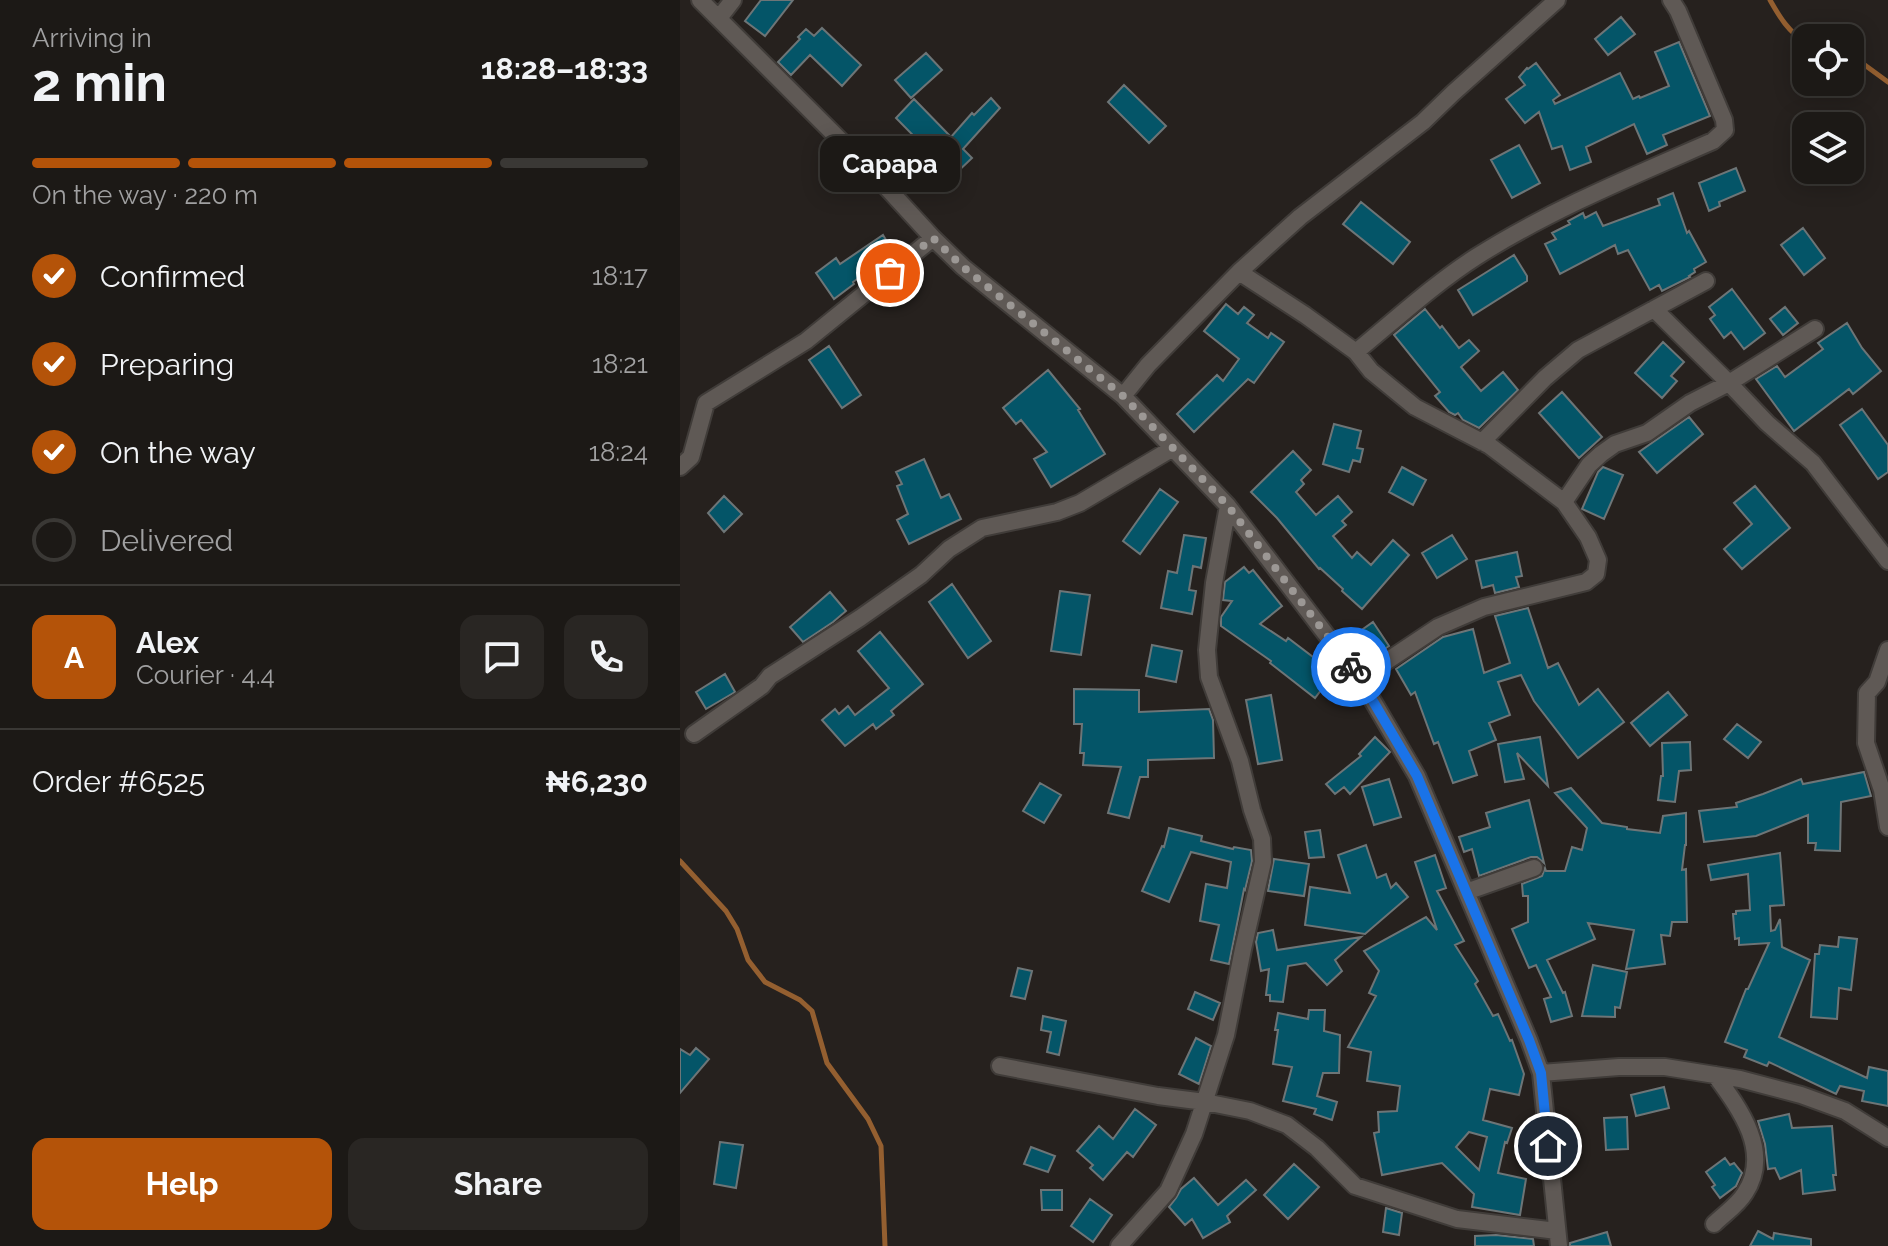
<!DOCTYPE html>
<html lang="en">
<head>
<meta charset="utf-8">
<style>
  body { margin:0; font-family:Raleway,sans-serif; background:#292623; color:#f1f3f6; height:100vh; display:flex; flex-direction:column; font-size:30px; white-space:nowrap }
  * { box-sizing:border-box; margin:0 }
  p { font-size:26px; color:#a0a0a1 }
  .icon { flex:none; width:44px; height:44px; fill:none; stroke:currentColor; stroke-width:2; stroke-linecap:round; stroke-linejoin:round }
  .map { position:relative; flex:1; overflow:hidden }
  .drawer { display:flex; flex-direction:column; background:#1c1916; width:680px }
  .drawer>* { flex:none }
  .tools { position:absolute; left:1112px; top:24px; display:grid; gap:16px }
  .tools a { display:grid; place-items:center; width:72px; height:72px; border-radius:16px; background:#1c1916; box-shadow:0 4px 20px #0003,0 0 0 2px #3a3835; font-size:40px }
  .pin { position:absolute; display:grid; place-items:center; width:68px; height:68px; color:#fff; margin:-34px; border:4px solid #fff; border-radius:50%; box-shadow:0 2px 8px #0007 }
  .courier { position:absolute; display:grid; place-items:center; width:80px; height:80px; margin:-40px; border:6px solid #1a73e8; border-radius:50%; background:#fff; color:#222; box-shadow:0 2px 10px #0007 }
  .bubble { position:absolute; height:56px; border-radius:16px; background:#1c1916; box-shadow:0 4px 20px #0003,0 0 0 2px #3a3835; font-size:26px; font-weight:700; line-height:56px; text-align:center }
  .summary em { font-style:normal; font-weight:700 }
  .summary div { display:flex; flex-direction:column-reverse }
  .summary { display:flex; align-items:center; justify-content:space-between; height:136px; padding:0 32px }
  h1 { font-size:52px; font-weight:700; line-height:60px }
  .bar { display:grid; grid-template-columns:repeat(4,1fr); gap:12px 8px; align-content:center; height:96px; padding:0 32px }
  .bar i { height:10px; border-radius:6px; background:#3a3835 }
  .bar .selected { background:#b45309 }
  .bar p { grid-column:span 4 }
  .line { display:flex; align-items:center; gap:20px; padding:0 32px; border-top:2px solid #3a3835 }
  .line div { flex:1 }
  .round { display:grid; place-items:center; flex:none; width:84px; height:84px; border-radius:16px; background:#292623 }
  ol { padding:0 32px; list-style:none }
  li { display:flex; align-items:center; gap:24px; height:88px }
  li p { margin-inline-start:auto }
  li .icon { padding:8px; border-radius:50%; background:#b45309; color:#fff; stroke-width:4 }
  li:last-child { color:#a0a0a1 }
  li i { width:44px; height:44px; border:4px solid #3a3835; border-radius:50% }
  .button { display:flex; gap:16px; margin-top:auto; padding:16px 32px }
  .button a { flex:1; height:92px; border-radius:16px; background:#b45309; color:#fff; font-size:32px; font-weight:700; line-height:92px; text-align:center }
  .button a+a { background:#292623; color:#f1f3f6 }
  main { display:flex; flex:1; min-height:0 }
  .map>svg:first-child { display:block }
</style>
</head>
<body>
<main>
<section class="drawer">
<div class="summary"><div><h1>2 min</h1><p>Arriving in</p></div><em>18:28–18:33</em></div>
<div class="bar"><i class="selected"></i><i class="selected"></i><i class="selected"></i><i></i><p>On the way · 220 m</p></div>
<ol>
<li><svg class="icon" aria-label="check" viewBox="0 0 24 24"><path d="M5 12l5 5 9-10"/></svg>Confirmed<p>18:17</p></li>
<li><svg class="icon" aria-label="check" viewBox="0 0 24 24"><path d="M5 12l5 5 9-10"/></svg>Preparing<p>18:21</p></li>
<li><svg class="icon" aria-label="check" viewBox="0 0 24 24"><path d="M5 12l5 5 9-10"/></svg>On the way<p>18:24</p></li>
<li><i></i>Delivered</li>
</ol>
<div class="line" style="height:144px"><b class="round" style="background:#b45309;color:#fff">A</b><div><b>Alex</b><p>Courier · 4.4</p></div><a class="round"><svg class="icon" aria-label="chat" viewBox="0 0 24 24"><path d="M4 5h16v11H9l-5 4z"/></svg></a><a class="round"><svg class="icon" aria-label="phone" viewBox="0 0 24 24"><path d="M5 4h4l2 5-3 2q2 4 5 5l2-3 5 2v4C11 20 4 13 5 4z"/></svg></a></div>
<div class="line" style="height:104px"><div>Order #6525</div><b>₦6,230</b></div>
<div class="button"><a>Help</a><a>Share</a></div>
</section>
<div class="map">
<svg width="1208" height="1246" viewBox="0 0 1208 1246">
  <rect width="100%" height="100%" fill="#26211e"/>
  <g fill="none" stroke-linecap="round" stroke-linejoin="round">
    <!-- stream -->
    <path stroke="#945f30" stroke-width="5" d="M1090 0C1099 16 1109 33 1126 42
      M1170 58 1182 63 1208 82
      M0 861 46 911 57 929 68 960 85 982 120 1000 132 1011 147 1063 188 1119 201 1146 205 1246"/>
  </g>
  <!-- building -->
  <path fill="#045568" stroke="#6d7577" stroke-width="2" fill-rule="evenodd" d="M81 0H113L85 36 65 21Z
    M941 17 955 34 928 55 915 39Z
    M142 28 181 65 162 86 130 55 111 75 98 62 120 39 118 37 126 29 134 36Z
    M999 42 1030 116 983 135 987 145 967 154 954 124 906 147 911 162 890 170 882 146 872 149 859 112 845 123 826 99 845 85 839 77 847 68 848 69 856 63 880 95 873 100 875 104 940 73 953 99 959 96 960 98 989 86 975 52Z
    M246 53 262 70 231 98 215 80Z
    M444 85 486 126 469 143 428 102Z
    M311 98 320 108 283 149 292 158 273 176 216 118 234 99 271 137 292 113 294 115Z
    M839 145 860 183 832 198 811 160Z
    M1056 168 1065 191 1039 202 1040 206 1029 211 1019 183Z
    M993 193 1007 233 1009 231 1026 262 1014 269 1015 272 1009 276 1010 277 982 291 979 285 970 290 948 250 938 254 935 245 880 274 865 244 876 239 872 233 890 224 888 221 903 213 905 218 916 212 923 226 980 205 978 199Z
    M681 202 730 242 713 264 663 224Z
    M1123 228 1145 258 1124 275 1101 245Z
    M203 235 214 253 173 282 174 284 154 299 136 273 156 258 160 264Z
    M834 255 847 276V281L793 315 778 290Z
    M1052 289 1085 333 1064 349 1051 332 1044 338 1030 319 1035 315 1029 307Z
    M546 304 558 314 564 307 574 315 567 323 588 338 591 333 604 342 574 383 568 379 514 432 497 414 537 375 543 381 559 359 524 331Z
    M1105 307 1118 323 1103 335 1090 319Z
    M745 309 760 328 762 326 779 348 789 340 799 351 781 367 801 391 823 372 838 390 799 428 783 420 778 413 775 415 769 412 755 396 760 392 714 335Z
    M1167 323 1182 348 1201 371 1173 394 1169 389 1114 431 1076 379 1097 366 1105 377 1143 349 1138 343Z
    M983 342 1004 362 991 376 997 381 982 398 955 373Z
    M149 346 181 395 162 408 129 360Z
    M368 370 400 409 398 410 425 454 371 487 354 459 367 452 341 420 336 424 323 408Z
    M882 392 922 437 899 458 859 413Z
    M1182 409 1208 445V472L1198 479 1160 425Z
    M1009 417 1023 434 977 473 959 452Z
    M654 424 681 431 677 448 683 449 680 462 673 460 669 472 643 464Z
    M613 451 631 470 621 480 624 484 616 492 636 515 658 496 672 512 662 521 666 525 653 536 672 558 677 552 691 565 713 540 729 555 682 609 662 591 663 589 640 568 639 569 597 518 571 492Z
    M244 459 261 498 269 494 281 519 229 544 217 520 228 514 217 486 222 484 216 472Z
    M722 467 746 480 733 505 709 492Z
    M923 467 943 475 924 519 902 509 918 472Z
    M1075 486 1110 528 1062 569 1044 549 1072 524 1054 503Z
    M480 489 498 502 460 554 443 541Z
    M44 496 62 514 44 532 28 513Z
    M504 535 526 538 521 568 513 566 509 590 516 591 512 614 481 608 488 571 497 573Z
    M772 535 787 559 757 578 742 553Z
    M837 552 842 576 836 577 839 587 815 593 813 585 802 588 796 561Z
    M564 567 569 573 573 570 602 606 580 624 606 641 608 638 654 673 635 698 590 663 591 661 541 626V617L552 601 543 600 545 582Z
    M272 584 311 641 288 658 249 602Z
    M380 591 410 595 401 655 371 651Z
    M150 592 166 611 153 622 123 642 110 627Z
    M848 608 868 668 878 663 899 705 918 689 944 722 898 758 854 701 841 675 818 682 830 715 809 723 816 740 789 751 797 775 773 783 758 742 754 744 735 692 731 695 716 669 763 637 793 629 804 673 830 663 815 616Z
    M693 622 709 646 692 658 676 634Z
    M200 632 243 684 211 711 214 715 196 729 193 724 165 746 142 720 155 709 159 714 168 706 175 715 209 688 178 651Z
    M472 645 502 651 496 682 466 676Z
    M45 674 55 692 26 709 16 692Z
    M394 689 459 690V712L529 709 533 720 534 758 468 760V777H460L449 818 428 813 441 767 403 765 404 753H400L402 724H394Z
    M988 692 1007 715 970 746 951 723Z
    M591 695 602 760 578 764 566 700Z
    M1057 724 1081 742 1068 758 1044 739Z
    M695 737 710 752 670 794 664 787 655 794 646 784 681 756 679 754Z
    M860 737 868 786 837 753 844 779 825 782 818 744Z
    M1010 742 1011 770 999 771 995 802 978 800 981 776H983L982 743Z
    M1184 772 1191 796 1161 802 1160 851 1135 850 1136 843H1128V815L1076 836 1024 842 1019 811 1057 807 1056 803 1083 794 1121 779 1123 784Z
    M709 779 721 817 694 825 682 787Z
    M360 783 381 795 364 823 343 811Z
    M891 788 922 823 947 827V829L980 833 983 816 1006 813V845H1005L1002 870 1006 869 1007 922H992L990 936 981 935 985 964 946 969 954 930 908 923 915 939 867 960 883 993 885 992 892 1016 871 1022 864 999 871 997 856 965 849 968 832 929 848 922V896H843L842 884 862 876 865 868 866 871H885L892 847 902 850 907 828 875 793Z
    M849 800 864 863 857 857H851L799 876 792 849 784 852 779 837 810 827 806 813Z
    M489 828 522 836 521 841 553 849 554 847 571 850 572 861 565 890 564 889 549 964 531 960 539 925 520 921 526 884 547 888 551 862 511 852 489 902 462 891 482 846 484 847Z
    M640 830 644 857 629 858 625 832Z
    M686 845 697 878 706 874 711 888 716 883 728 897 685 934 625 925 630 887 670 893 658 855Z
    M1100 853 1104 905 1090 906 1091 931 1095 930 1100 919 1102 947 1130 960 1099 1037 1187 1078 1189 1067 1208 1071V1106L1182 1101 1184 1091 1160 1086 1156 1094 1089 1062 1087 1066 1064 1057 1067 1050 1045 1042 1066 989H1068L1089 943 1059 945V938L1055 939 1053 914H1056V911L1070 910 1068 874 1031 880 1028 865Z
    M755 855 766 888 757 891 784 941 775 945 798 981 795 984 813 1016 818 1014 830 1041 832 1040 844 1074 839 1095 810 1089 803 1120 832 1128 827 1143 825 1142 818 1173 846 1179 840 1215 792 1207 794 1194 762 1163 702 1175 694 1133 699 1132 698 1112 717 1111 720 1086 687 1081 691 1052 668 1047 696 996 689 993 699 971 684 951 746 917 757 930 735 862ZM789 1132 807 1137 799 1170 776 1147Z
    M594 859 629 864 624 896 588 891Z
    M593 930 597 950 681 937 655 960 662 971 647 985 626 963 608 966 603 1002 590 1001V995H586L589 969 581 971 576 942 578 933Z
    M1159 937 1177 939 1171 990 1159 988 1157 1019 1131 1017 1135 954H1139L1140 945 1158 947Z
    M913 965 947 972 940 1008 935 1007V1017L902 1016Z
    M338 968 352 971 345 999 331 996Z
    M515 992 540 1003 533 1020 508 1009Z
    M629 1010H645L644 1031 660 1035 659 1073H643L637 1096 657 1102 652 1120 634 1114 636 1109 603 1101 612 1067 593 1064 598 1030H595L598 1013 628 1019Z
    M363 1016 386 1021 379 1055 367 1052 371 1032 361 1030Z
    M516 1038 531 1046 519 1084 499 1074Z
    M16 1048 29 1059 0 1093V1049L10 1055Z
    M984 1087 989 1108 956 1116 951 1095Z
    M455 1109 476 1125 453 1157 447 1152 423 1180 410 1168 413 1165 397 1151 419 1126 433 1139Z
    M1109 1114 1112 1128 1152 1126 1156 1175H1153L1155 1190 1123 1194 1121 1170 1100 1179 1095 1168 1088 1169 1085 1144 1078 1121Z
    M947 1117 948 1149 926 1150 924 1118Z
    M40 1142 63 1145 56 1188 34 1184Z
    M351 1147 375 1156 368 1172 344 1164Z
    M1045 1158 1050 1165 1054 1163 1062 1173 1056 1186 1040 1198 1032 1187 1035 1185 1026 1172Z
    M614 1164 639 1187 608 1219 584 1195Z
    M514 1178 538 1205 566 1180 576 1190 547 1216 550 1222 523 1238 512 1219 505 1225 489 1207 496 1198 501 1189Z
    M361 1190H382V1210H362Z
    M410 1199 432 1215 413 1242 391 1226Z
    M706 1208 722 1213 719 1235 703 1232Z
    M1078 1231 1093 1239 1094 1233 1131 1239V1246H1070Z
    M927 1232 931 1246H890V1243Z
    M816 1235 853 1239 854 1246H795V1236Z"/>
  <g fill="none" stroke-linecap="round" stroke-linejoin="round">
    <!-- minor casing -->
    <g stroke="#403c39" stroke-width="20">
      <path id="minor" d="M20 0 197 177 253 238 283 267 443 396 548 506 680 679 737 776 849 1040 861 1073 879 1246
        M39 18 53 0
        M559 272 625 315 676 352 691 371 735 407 810 446 884 502 908 537 918 560 916 574 906 582 804 607 758 627 680 679
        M974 309 1049 383 1087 423 1133 463 1208 561
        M676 352C715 320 754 284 796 257 870 210 953 176 1033 141L1045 130 1044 120 998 11 991 0
        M443 396 468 365 559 272 620 217 743 122 773 93 877 0
        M802 442 865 378 898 350 1026 281
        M0 467 11 457 26 403 126 341 253 238
        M884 502 909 465 921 454 935 444 967 433 1010 403 1049 383 1135 329
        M1208 650 1197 682 1187 693 1186 743 1202 790 1208 827
        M14 734 82 686 90 676 180 618 241 575 269 549 302 528 377 512 400 503 493 448
        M786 892 854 868
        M320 1066 478 1096 525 1102 570 1111 607 1125 637 1148 675 1186 777 1219 877 1231
        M861 1073 939 1067H985L1060 1079 1121 1095 1165 1111 1208 1138
        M1034 1224C1044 1214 1058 1205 1065 1193 1092 1152 1060 1109 1035 1075
        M439 1246 488 1191 514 1134 546 1035 563 949 583 862 582 839 572 810 560 761 529 677 527 650 534 583 548 506"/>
    </g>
    <!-- minor -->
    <use href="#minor" stroke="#5f5955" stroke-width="16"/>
  </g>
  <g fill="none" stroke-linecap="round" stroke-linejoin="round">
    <!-- done -->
    <path stroke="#9c9895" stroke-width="8" stroke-dasharray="0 14.4" d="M210 273 253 238 283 267 443 396 493 448 548 506 671 667"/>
    <!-- route -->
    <path stroke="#1a73e8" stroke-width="10" d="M671 667 680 679 737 776 849 1040 861 1073 868 1146"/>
  </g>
</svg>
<div class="tools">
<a><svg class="icon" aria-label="locate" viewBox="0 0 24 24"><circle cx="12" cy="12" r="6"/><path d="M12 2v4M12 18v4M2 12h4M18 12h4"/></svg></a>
<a><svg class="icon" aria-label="layers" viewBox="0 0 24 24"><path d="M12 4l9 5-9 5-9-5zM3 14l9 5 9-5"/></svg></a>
</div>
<div class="pin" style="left:210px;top:273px;background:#ea580c"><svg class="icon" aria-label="bag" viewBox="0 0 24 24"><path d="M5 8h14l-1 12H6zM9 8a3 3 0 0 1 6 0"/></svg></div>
<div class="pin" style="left:868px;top:1146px;background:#1f2937"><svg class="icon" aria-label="home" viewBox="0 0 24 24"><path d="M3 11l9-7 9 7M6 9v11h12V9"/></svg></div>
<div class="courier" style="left:671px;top:667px"><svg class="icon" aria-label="bike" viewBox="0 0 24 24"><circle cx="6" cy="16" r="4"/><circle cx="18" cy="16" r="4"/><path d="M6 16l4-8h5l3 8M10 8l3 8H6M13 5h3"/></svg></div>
<div class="bubble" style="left:140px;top:136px;width:140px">Capapa</div>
</div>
</main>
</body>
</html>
